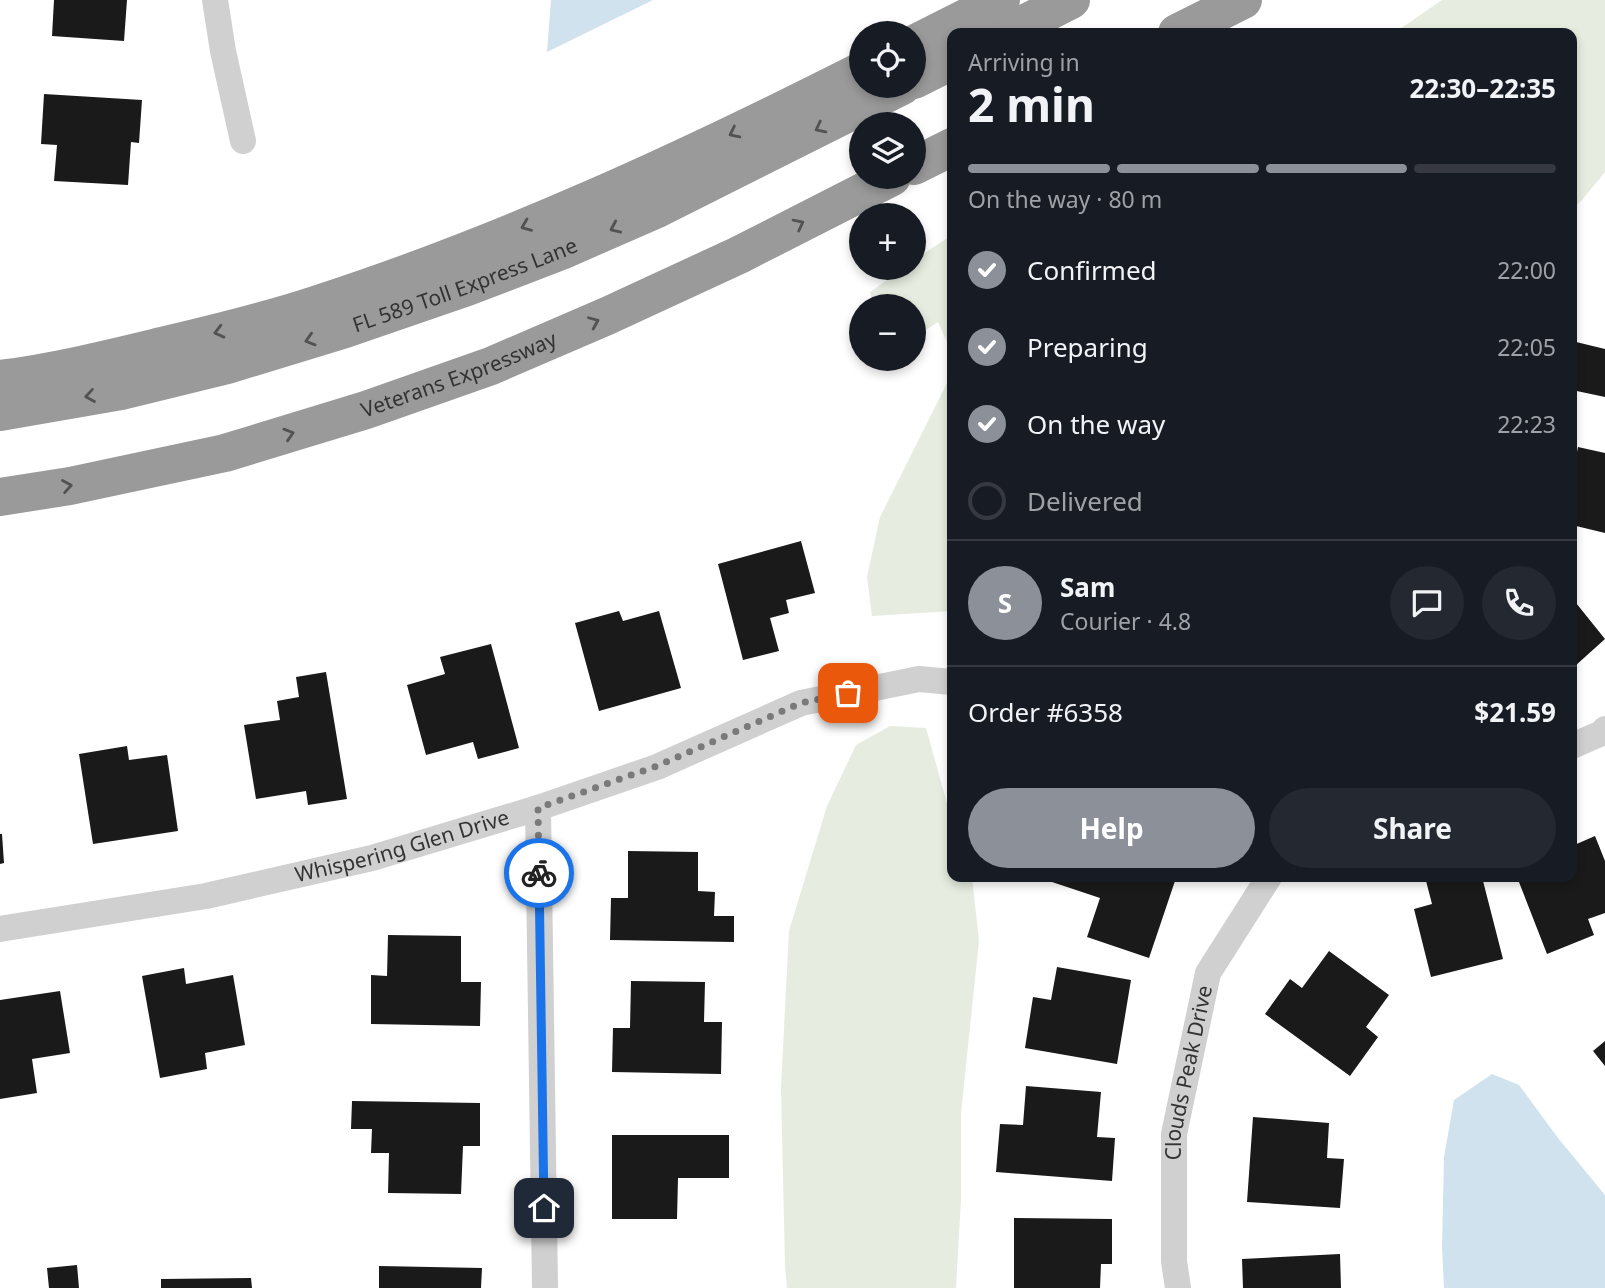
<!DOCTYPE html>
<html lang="en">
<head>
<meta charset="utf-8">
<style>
  body { margin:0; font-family:"Noto Sans",sans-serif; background:#242831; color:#f1f3f6; height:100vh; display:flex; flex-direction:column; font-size:26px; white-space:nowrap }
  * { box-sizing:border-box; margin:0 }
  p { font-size:23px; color:#9ea1a6 }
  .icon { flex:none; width:38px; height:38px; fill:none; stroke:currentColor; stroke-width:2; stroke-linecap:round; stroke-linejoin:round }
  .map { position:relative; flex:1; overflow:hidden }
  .details { position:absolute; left:947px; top:28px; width:630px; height:854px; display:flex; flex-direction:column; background:#171b24; border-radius:14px; box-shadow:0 4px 10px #0003 }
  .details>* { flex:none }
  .fabs { position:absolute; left:849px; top:21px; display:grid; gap:14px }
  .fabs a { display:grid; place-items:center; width:77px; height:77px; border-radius:50%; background:#171b24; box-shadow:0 4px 10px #0003; font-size:35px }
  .pin { position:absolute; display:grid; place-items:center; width:60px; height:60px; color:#fff; margin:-30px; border-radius:14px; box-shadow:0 4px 10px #0006 }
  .courier { position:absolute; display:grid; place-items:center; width:70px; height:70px; margin:-35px; border:5px solid #1a73e8; border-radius:50%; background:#fff; color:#222; box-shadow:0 2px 9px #0007 }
  .headline em { font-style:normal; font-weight:700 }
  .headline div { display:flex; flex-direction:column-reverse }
  .headline { display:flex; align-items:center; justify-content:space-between; height:119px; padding:0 21px }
  h1 { font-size:46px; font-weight:700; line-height:52px }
  .bar { display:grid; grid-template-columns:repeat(4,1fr); gap:10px 7px; align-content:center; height:84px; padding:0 21px }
  .bar i { height:9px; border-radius:5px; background:#363941 }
  .bar .on { background:#8c9099 }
  .bar p { grid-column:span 4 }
  .line { display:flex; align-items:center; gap:18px; padding:0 21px; border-top:2px solid #363941 }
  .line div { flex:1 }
  .round { display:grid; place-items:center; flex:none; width:74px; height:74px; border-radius:37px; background:#242831 }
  ol { padding:0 21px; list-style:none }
  li { display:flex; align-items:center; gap:21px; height:77px }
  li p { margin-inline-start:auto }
  li .icon { padding:7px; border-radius:50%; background:#8c9099; color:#fff; stroke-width:4 }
  li:last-child { color:#9ea1a6 }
  li i { width:38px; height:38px; border:4px solid #363941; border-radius:50% }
  .primary-button { display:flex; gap:14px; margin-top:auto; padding:14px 21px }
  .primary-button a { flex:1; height:80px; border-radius:42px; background:#8c9099; color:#fff; font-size:28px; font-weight:700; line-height:80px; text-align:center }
  .primary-button a+a { background:#242831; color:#f1f3f6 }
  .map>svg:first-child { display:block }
</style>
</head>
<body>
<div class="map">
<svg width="1605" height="1288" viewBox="0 0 1605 1288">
  <rect width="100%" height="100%" fill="#fff"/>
  <!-- green -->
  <path fill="#e6ecdf" d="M1442 0H1605V172L1582 200 1572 209V33H1394Z
    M952 235V353L938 322 914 338V306H874L870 292 904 268H914V260Z
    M952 373V611L872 616 867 577 880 517Z
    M890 726 926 728 952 821V877H972L979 941 961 1113V1199L956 1288H787L785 1266 781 1088 789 931 827 806 856 745Z"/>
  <!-- water -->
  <path fill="#cfe2ee" d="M551 0H653L547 52Z
    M1492 1074 1519 1085 1558 1138 1605 1195V1288H1444L1442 1247 1444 1157 1454 1100Z"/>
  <!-- building -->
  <path fill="#1a1a1a" d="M54 0H127L124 41 52 36Z
    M44 94 142 100 139 143 131 142 128 185 54 181 57 145 41 144Z
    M1572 341 1605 349V397L1572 390Z
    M1578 447 1605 453V533L1572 525V477Z
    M801 541 815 593 786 600 789 613 770 618 779 651 743 660 718 564Z
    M1572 598 1605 639 1575 666 1572 662Z
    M619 611 623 621 659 611 681 688 599 711 575 623Z
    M491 644 519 748 478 759 473 742 426 755 407 685 445 674 440 657Z
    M326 672 347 799 308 805 306 791 256 799 244 725 280 720 277 701 299 697 296 677Z
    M127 746 129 760 167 755 178 831 93 844 79 754Z
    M0 834H2L4 863 0 864Z
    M1595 836 1605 861V913L1588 919 1594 935 1547 954 1517 877H1572V846Z
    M628 851 698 852V891L715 892 714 916H734V942L610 940 611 898H628Z
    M1054 877H1171L1176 878 1149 958 1087 937 1100 898 1052 882Z
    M1425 877H1482L1503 959 1431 977 1414 909 1432 904Z
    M388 935 461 936V982H481L480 1026 371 1024V975L387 976Z
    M1329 951 1389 995 1366 1027 1378 1037 1350 1076 1265 1014 1290 979 1302 988Z
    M1057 967 1131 980 1117 1064 1025 1048 1033 997 1051 1000Z
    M184 968 186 984 233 975 245 1045 205 1053 207 1069 160 1078 142 976Z
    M631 981 705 982 704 1022H722L721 1074 612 1072 613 1028H630Z
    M60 991 70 1053 32 1059 37 1093 0 1099V1000Z
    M1605 1041V1066L1593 1051Z
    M1026 1086 1101 1092 1097 1137 1115 1138 1112 1181 996 1172 1000 1124 1023 1125Z
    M352 1101 480 1103V1146H463L461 1194 388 1193 389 1153H371L372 1129H351Z
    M1253 1117 1329 1123 1327 1158 1344 1159 1340 1208 1247 1202Z
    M612 1135H729V1178H678L677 1219H612Z
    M1014 1218 1112 1219V1264H1101L1100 1288H1014Z
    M1340 1254 1341 1288H1243L1242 1259Z
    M77 1265 79 1288H49L47 1268Z
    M379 1266 482 1268 481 1288H379Z
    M251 1278 252 1288H161V1279Z"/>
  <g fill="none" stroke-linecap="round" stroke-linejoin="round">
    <!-- street -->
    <g stroke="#d0d0d0" stroke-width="26">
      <path d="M215 0 223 51 243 141"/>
      <path d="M1572 746 1602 733 1605 729"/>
      <path d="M538 808 545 1288"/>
      <path id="s1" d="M0 929 206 896 372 858 538 808 657 767 801 703 919 679 952 682"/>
      <path id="s2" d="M1178 1288 1174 1261V1134L1208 973 1269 877"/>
    </g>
    <!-- highway -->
    <g stroke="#9a9a9a" stroke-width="38">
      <path d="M1006 33 1071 0"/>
      <path d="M1177 33 1243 0"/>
      <path d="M914 44 1001 0"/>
      <path d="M914 80 952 61"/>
      <path d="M914 166 952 147"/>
      <path d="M0 379C56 372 112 358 166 345 216 333 267 321 315 305 504 244 685 160 861 71"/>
      <path id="s3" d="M0 412 121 391 227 365 345 329 467 287 561 251 657 209 902 86"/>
      <path id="s4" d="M0 497 70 486 225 453 366 410 491 366 607 316 739 255 892 177"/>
    </g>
  </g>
  <!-- one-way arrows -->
  <defs><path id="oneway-chevron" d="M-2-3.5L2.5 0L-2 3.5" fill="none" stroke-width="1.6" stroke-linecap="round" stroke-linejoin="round" transform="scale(1.75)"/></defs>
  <g stroke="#525252">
    <use href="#oneway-chevron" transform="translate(820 128) rotate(153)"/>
    <use href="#oneway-chevron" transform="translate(734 133) rotate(154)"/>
    <use href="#oneway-chevron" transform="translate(799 224) rotate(-27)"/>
    <use href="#oneway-chevron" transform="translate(526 226) rotate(158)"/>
    <use href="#oneway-chevron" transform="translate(615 228) rotate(156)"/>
    <use href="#oneway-chevron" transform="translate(594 322) rotate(-23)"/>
    <use href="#oneway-chevron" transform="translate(219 332) rotate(166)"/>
    <use href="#oneway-chevron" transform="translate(310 340) rotate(163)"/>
    <use href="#oneway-chevron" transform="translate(90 396) rotate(170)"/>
    <use href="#oneway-chevron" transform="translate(289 434) rotate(-17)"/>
    <use href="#oneway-chevron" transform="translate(67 486) rotate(-10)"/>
  </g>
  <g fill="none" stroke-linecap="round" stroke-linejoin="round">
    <!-- done -->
    <path stroke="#7a7a7a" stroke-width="7" stroke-dasharray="0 12.6" d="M539 873 538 808 657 766 801 703 848 693"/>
    <!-- route -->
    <path stroke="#1a73e8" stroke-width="9" d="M539 873 544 1208"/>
  </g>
  <g text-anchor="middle" stroke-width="7" stroke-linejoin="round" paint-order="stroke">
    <!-- street labels -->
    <g font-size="21" fill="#333" stroke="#fff">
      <text dy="7" stroke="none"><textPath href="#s3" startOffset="483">FL 589 Toll Express Lane</textPath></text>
      <text dy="7" stroke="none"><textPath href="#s4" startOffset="476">Veterans Expressway</textPath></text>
      <text dy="7" stroke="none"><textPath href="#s1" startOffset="411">Whispering Glen Drive</textPath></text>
      <text dy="7" stroke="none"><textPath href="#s2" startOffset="217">Clouds Peak Drive</textPath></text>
    </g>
  </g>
</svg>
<div class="fabs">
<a><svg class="icon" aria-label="locate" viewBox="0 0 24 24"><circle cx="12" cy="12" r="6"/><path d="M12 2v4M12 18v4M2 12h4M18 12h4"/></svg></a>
<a><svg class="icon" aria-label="layers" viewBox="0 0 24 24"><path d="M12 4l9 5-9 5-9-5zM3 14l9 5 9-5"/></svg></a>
<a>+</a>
<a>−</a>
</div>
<div class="pin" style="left:848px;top:693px;background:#ea580c"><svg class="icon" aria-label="bag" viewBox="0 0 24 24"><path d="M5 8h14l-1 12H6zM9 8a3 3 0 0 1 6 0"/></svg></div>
<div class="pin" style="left:544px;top:1208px;background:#1f2937"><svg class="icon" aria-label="home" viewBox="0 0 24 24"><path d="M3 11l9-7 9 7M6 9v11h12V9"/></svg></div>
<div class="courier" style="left:539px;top:873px"><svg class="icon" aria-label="bike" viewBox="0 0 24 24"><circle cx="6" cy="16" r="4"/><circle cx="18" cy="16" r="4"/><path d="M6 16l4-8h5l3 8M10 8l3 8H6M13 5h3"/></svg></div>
<section class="details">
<div class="headline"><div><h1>2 min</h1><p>Arriving in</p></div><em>22:30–22:35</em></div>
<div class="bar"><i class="on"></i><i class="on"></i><i class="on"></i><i></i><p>On the way · 80 m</p></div>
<ol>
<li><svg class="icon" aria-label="check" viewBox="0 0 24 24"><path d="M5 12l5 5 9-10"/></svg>Confirmed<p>22:00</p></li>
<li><svg class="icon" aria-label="check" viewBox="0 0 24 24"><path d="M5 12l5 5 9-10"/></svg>Preparing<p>22:05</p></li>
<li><svg class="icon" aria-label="check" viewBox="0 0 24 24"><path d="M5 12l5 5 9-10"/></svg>On the way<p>22:23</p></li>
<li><i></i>Delivered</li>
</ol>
<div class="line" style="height:126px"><b class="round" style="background:#8c9099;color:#fff">S</b><div><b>Sam</b><p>Courier · 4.8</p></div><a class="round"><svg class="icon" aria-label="chat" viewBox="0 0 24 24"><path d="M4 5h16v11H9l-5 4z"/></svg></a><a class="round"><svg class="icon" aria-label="phone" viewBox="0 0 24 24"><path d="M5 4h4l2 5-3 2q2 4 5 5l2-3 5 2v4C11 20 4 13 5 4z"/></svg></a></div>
<div class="line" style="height:91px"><div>Order #6358</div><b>$21.59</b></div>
<div class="primary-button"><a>Help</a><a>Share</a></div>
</section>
</div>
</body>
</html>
